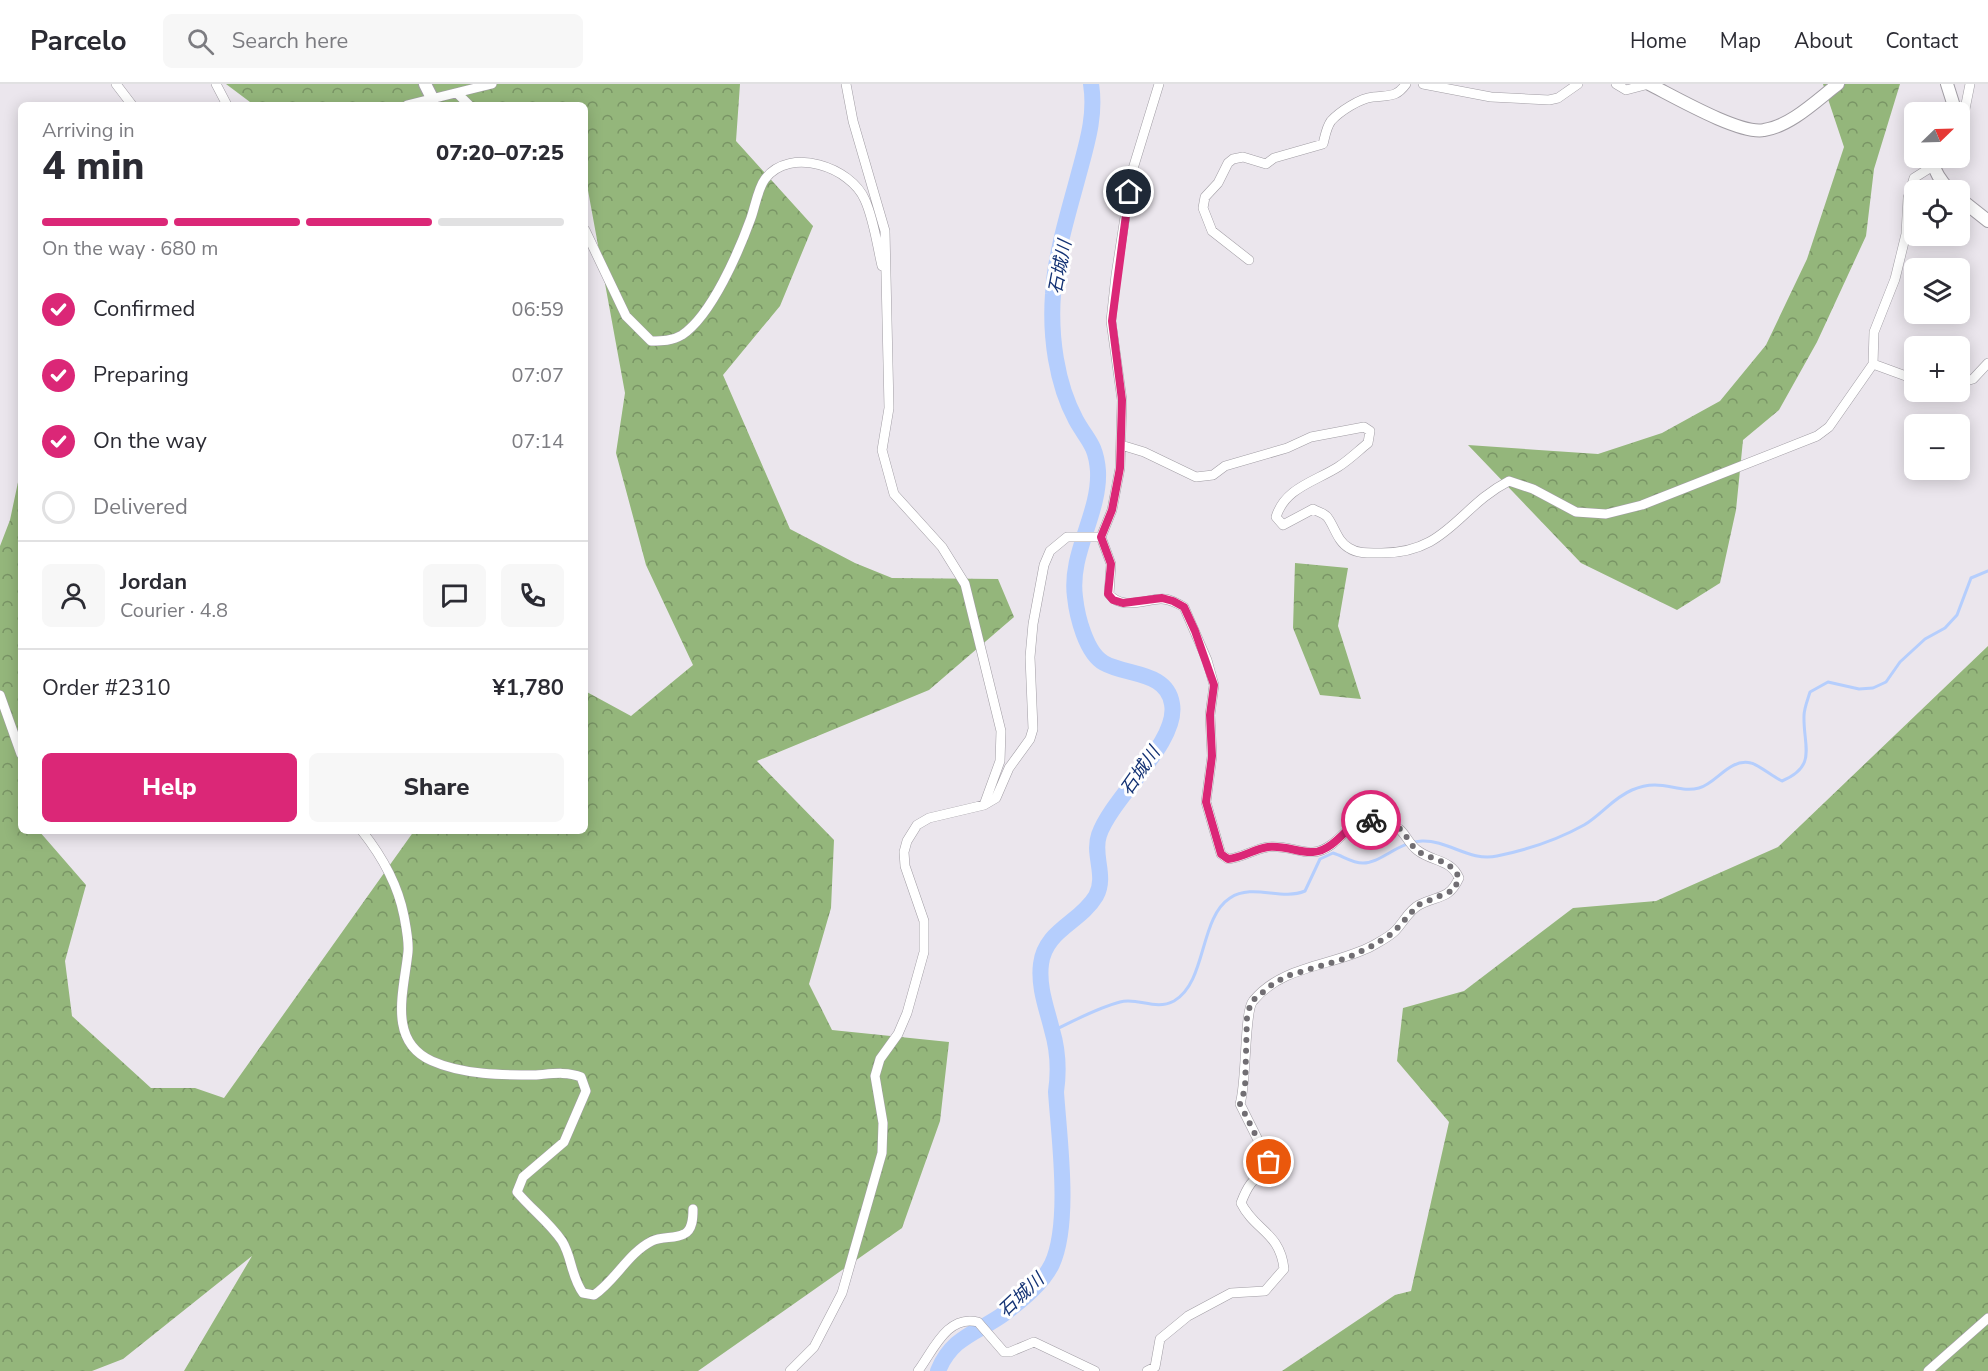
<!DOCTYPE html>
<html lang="en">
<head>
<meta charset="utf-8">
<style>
  body { margin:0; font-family:"Nunito Sans","Noto Sans JP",sans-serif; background:#f7f7f7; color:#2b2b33; height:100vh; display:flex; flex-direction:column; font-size:22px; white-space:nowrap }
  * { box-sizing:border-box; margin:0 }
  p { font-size:20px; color:#7c7c81 }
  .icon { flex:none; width:33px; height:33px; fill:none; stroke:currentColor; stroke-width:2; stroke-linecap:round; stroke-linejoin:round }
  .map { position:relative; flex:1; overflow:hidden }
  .drawer { position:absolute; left:18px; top:18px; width:570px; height:732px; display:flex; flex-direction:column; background:#fff; border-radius:9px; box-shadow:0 3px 15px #0003 }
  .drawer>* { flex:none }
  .needle { width:39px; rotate:67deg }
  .tools { position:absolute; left:1904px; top:18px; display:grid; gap:12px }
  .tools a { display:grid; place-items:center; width:66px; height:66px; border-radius:9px; background:#fff; box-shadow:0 3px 15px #0003; font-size:30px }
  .pin { position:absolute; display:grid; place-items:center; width:51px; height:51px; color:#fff; margin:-26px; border:3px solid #fff; border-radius:50%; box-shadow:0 2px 6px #0007 }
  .courier { position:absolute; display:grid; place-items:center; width:60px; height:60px; margin:-30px; border:4px solid #db2777; border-radius:50%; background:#fff; color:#222; box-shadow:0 2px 8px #0007 }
  .summary em { font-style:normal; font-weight:800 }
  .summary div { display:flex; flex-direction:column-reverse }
  .summary { display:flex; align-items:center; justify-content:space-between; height:102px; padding:0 24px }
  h1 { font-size:39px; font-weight:800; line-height:45px }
  .bar { display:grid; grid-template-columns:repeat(4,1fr); gap:9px 6px; align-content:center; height:72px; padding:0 24px }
  .bar i { height:8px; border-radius:4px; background:#e1e1e2 }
  .bar .current { background:#db2777 }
  .bar p { grid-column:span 4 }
  .line { display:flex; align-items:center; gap:15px; padding:0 24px; border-top:2px solid #e1e1e2 }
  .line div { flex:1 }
  .round { display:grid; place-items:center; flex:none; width:63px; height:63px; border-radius:9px; background:#f7f7f7 }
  ol { padding:0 24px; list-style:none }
  li { display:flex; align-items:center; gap:18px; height:66px }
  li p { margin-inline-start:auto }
  li .icon { padding:6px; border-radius:50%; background:#db2777; color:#fff; stroke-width:4 }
  li:last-child { color:#7c7c81 }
  li i { width:33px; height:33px; border:3px solid #e1e1e2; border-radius:50% }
  .action { display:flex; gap:12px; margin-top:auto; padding:12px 24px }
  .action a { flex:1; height:69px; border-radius:9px; background:#db2777; color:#fff; font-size:24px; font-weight:800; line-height:69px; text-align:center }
  .action a+a { background:#f7f7f7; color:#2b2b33 }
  header { display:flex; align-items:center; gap:36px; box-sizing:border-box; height:84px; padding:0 30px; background:#fff; border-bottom:2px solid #e1e1e2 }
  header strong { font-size:28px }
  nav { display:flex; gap:33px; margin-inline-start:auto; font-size:21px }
  .search { width:420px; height:54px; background:#f7f7f7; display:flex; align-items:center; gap:15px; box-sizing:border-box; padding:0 21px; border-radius:9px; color:#7c7c81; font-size:22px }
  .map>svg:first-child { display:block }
</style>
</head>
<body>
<header>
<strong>Parcelo</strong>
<div class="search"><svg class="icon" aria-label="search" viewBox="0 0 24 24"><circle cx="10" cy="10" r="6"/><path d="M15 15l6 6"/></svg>Search here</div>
<nav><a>Home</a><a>Map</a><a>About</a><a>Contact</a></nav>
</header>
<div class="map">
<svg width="1988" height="1287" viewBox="0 0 1988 1287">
  <defs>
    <pattern id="forest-crowns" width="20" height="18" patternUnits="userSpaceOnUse" patternTransform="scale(1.5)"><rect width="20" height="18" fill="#94b67b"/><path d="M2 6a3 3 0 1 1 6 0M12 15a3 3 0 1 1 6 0" fill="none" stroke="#799465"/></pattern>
  </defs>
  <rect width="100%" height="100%" fill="#ebe6ed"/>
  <!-- forest -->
  <path fill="url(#forest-crowns)" d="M226 0H740L736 57 813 142 780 222 723 291 790 445 855 479 892 494 998 495 1014 533 929 606 757 677 834 756 831 824 809 900 832 946 949 958 940 1037 902 1144 698 1287H184L252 1172 123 1275 92 1287H0V462L10 436 21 384V747H39L86 801 65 877 72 932 151 1004H195L224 1014 414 747H585V607L631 632 693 581 646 481 616 369 625 309 585 90V21H254Z
    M1823 0H1900L1874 85 1866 152 1817 258 1779 326 1743 356 1736 426 1720 499 1677 526 1581 479 1468 361 1598 370 1662 349 1720 317 1766 261 1807 175 1844 63Z
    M1295 479 1348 484 1338 542 1361 615 1320 611 1293 544Z
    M1988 562V1287H1282L1395 1211 1411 1207 1449 1038 1397 977 1403 924 1464 907 1573 824 1656 817 1778 763Z"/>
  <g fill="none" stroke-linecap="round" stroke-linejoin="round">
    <!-- stream -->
    <path stroke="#b5cefd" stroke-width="3" d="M1053 947C1073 937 1097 924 1120 918 1138 913 1155 927 1174 917 1207 898 1199 834 1230 814 1253 799 1281 817 1305 807L1320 775 1333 769C1343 772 1352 779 1363 779 1381 779 1398 758 1422 757 1448 756 1470 778 1497 772 1526 766 1559 755 1584 741 1601 731 1613 714 1632 706 1662 693 1677 710 1699 704 1717 699 1729 674 1751 679 1757 680 1774 693 1782 697 1818 682 1803 662 1804 632 1804 624 1808 615 1810 608L1828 598 1859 605 1873 604 1886 598 1900 578 1925 555 1945 544 1957 531 1971 494 1988 487"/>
    <!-- river -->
    <path stroke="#b5cefd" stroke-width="16" d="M938 1287C952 1252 978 1249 1005 1229 1022 1216 1043 1199 1052 1180 1071 1139 1059 1053 1056 1008 1059 987 1058 966 1052 946 1047 925 1038 903 1041 880 1045 846 1080 839 1096 812 1107 792 1092 771 1099 751 1112 713 1179 658 1172 620 1167 587 1127 592 1104 579 1086 569 1077 532 1075 513 1069 469 1100 430 1098 387 1096 360 1087 356 1076 336 1056 299 1050 251 1053 210 1055 170 1069 127 1079 89 1087 59 1096 31 1091 0"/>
    <!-- minor casing -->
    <g stroke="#a19da4" stroke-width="10">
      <path id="minor" d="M116 0 132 21
        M216 0 227 21
        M846 0 853 37 885 147 889 324 882 366 894 410 942 463 965 500 1001 647 1000 677 984 721
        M1423 0 1491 13 1549 16 1558 14 1578 0
        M1616 0 1626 6 1649 0
        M458 10 469 21
        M407 21 492 0
        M1959 36 1964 30 1970 0
        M585 146 626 232 651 257C662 257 672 257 682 251 712 231 739 167 751 134 755 123 758 104 765 95 790 62 851 83 865 116 874 136 877 161 882 182
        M1249 176 1212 147 1203 124 1205 113 1218 99 1228 79 1233 75 1243 73 1266 80 1274 74 1323 60C1325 53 1326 44 1331 37 1339 28 1360 14 1373 13 1389 11 1396 14 1406 0
        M1873 280 1914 295
        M1959 299 1973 295 1988 279
        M1121 361 1144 368 1196 393 1213 391 1225 382 1287 364 1311 353 1364 343 1370 347 1368 359C1358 367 1349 376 1338 383 1314 398 1285 404 1276 433L1283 441 1313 425C1318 428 1325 429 1328 434 1335 444 1338 458 1349 464 1358 470 1370 469 1380 469 1447 470 1458 423 1509 397L1533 405 1576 428 1606 430 1642 421 1817 352 1829 343 1873 280 1874 248 1895 195 1906 150 1908 114 1914 94 1933 82
        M1101 453 1111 480 1109 510C1121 526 1144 516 1160 515 1169 514 1177 519 1184 523L1207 576 1214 601 1210 631 1212 672 1206 718 1221 770 1228 775C1242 774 1254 765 1268 763 1287 761 1299 769 1313 768 1330 768 1346 746 1358 736 1371 736 1388 736 1399 745 1405 749 1409 760 1417 766 1432 778 1451 775 1459 794 1449 816 1438 811 1419 821 1409 826 1403 839 1395 847 1389 853 1379 858 1372 862 1334 882 1282 881 1253 917 1244 927 1247 998 1240 1020L1269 1078 1267 1086C1252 1095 1247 1103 1241 1119 1255 1147 1280 1148 1284 1185L1265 1207 1231 1209 1188 1232 1160 1255 1155 1283 1147 1287
        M1101 453 1112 426 1120 384 1122 316 1111 237 1116 191 1132 88 1159 0
        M0 611 21 670
        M362 747C381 771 398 801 404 832 406 843 409 857 408 868 404 907 387 957 432 977 463 991 503 991 536 991 550 990 567 987 581 993L586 1007 564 1058 523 1093 517 1108C531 1125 549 1138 562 1157 572 1173 571 1193 583 1209L594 1211C616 1196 628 1169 652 1157 662 1152 675 1155 684 1150 693 1146 693 1133 693 1125
        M790 1287 814 1263 842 1209 882 1069 883 1039 875 992 880 975 898 950 907 929 924 868V837L905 782 904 768 907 757 917 741 929 734 984 721 996 714 1009 684 1030 655 1033 645 1030 573 1033 540 1044 481 1050 467 1067 453H1101
        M918 1287C933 1267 947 1230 978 1238L1004 1268H1010L1034 1258 1095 1287
        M1928 1287 1988 1234"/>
    </g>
    <!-- tertiary casing -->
    <g stroke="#a19da4" stroke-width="14">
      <path id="tertiary" d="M425 0 432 14
        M1649 0C1673 12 1740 51 1764 46 1791 42 1817 16 1838 0
        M1947 0 1953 19 1952 28
        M1933 74C1933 86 1941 98 1950 106
        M1959 114 1988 137"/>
    </g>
    <!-- minor -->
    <use href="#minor" stroke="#fff" stroke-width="9"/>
    <!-- tertiary -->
    <use href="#tertiary" stroke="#fff" stroke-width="12"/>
  </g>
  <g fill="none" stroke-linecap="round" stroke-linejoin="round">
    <!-- done -->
    <path stroke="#716e73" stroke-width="6" stroke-dasharray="0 10.8" d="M1269 1078 1240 1020 1245 1005 1247 933 1251 918 1274 899 1290 891 1347 874 1374 861 1393 849 1418 821 1454 806 1459 794C1452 777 1436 777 1421 769 1410 763 1407 750 1399 744 1391 739 1380 737 1371 736"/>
    <!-- route -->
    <path stroke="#db2777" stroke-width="8" d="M1129 108 1112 237 1122 316 1120 384 1112 426 1101 453 1111 480 1108 510 1113 516 1123 519 1162 514 1173 517 1184 523 1195 547 1214 601 1210 631 1212 672 1206 718 1221 770 1228 775C1242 774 1254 765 1268 763 1286 761 1298 769 1313 768 1330 768 1346 746 1358 736H1371"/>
  </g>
  <g text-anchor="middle" stroke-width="6" stroke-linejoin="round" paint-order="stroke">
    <!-- water labels -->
    <g font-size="18" font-style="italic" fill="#133274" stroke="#fff">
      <text transform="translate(1060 183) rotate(-79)" y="6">石城川</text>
      <text transform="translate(1140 687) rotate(-55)" y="6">石城川</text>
      <text transform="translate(1021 1211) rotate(-43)" y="6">石城川</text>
    </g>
  </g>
</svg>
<div class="tools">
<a><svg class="needle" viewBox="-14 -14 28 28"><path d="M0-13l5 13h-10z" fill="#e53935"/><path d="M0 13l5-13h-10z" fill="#7c7c81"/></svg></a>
<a><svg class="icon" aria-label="locate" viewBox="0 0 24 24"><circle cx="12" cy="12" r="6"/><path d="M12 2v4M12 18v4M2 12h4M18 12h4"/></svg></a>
<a><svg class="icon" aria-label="layers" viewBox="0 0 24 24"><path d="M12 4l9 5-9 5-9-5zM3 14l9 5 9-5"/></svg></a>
<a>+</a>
<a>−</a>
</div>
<div class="pin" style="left:1269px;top:1078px;background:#ea580c"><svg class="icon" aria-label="bag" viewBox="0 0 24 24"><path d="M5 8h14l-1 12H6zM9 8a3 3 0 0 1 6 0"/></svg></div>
<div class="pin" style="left:1129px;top:108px;background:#1f2937"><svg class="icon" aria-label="home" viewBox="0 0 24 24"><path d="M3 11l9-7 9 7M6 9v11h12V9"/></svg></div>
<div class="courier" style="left:1371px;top:736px"><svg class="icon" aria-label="bike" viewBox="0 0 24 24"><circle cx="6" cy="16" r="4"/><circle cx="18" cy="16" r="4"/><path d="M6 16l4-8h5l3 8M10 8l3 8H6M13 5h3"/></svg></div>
<section class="drawer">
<div class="summary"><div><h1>4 min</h1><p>Arriving in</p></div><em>07:20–07:25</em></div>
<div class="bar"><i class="current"></i><i class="current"></i><i class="current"></i><i></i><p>On the way · 680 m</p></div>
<ol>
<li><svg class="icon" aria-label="check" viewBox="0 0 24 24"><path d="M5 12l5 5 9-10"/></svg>Confirmed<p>06:59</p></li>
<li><svg class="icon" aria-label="check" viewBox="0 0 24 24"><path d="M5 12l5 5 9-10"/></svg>Preparing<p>07:07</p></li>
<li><svg class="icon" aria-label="check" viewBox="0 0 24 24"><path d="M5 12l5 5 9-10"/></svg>On the way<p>07:14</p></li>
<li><i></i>Delivered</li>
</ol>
<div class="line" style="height:108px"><a class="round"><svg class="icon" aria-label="person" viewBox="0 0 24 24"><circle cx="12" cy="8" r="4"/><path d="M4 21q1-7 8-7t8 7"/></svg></a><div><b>Jordan</b><p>Courier · 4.8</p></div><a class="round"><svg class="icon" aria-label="chat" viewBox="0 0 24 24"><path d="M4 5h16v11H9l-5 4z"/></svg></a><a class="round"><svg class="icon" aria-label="phone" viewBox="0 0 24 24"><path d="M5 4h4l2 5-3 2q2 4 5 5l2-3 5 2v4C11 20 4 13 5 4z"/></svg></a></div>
<div class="line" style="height:78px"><div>Order #2310</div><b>¥1,780</b></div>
<div class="action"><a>Help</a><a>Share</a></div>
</section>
</div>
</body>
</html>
